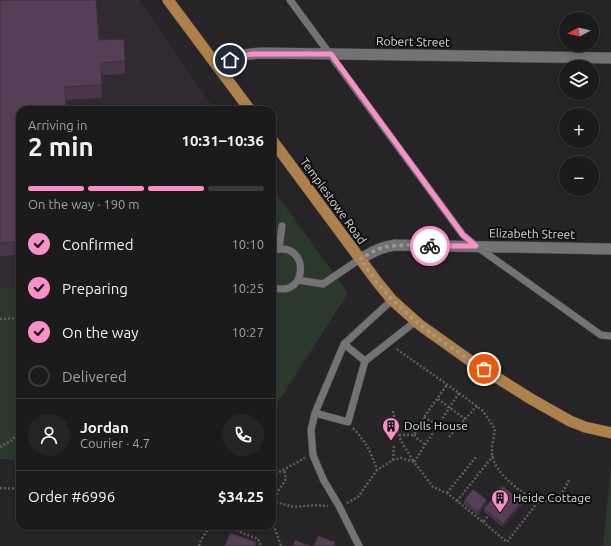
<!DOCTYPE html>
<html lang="en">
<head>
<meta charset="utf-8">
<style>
  body { margin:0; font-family:Ubuntu,sans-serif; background:#252425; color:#f1f3f6; height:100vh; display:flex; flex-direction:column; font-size:15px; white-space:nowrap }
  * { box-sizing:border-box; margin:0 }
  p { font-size:13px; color:#a0a1a3 }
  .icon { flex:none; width:22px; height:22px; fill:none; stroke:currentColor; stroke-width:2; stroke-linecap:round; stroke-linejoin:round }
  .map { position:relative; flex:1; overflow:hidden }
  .drawer { position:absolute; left:16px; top:106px; width:260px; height:424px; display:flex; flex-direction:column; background:#1c1b1c; border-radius:12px; box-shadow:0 2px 6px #0003,0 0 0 1px #3a393b }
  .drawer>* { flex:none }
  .needle { width:26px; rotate:263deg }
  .buttons { position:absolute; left:559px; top:12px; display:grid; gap:8px }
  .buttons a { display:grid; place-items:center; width:40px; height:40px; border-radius:50%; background:#1c1b1c; box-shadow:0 2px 6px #0003,0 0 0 1px #3a393b; font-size:20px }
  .pin { position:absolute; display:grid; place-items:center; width:34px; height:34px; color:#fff; margin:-17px; border:2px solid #fff; border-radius:50%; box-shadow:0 1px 4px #0007 }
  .courier { position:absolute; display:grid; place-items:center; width:40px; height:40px; margin:-20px; border:3px solid #f98fc9; border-radius:50%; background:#fff; color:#222; box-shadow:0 1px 5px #0007 }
  .overview em { font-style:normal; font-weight:600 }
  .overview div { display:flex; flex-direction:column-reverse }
  .overview { display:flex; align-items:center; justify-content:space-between; height:68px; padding:0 12px }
  h1 { font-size:26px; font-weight:600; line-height:30px }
  .bar { display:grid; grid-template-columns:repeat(4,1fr); gap:6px 4px; align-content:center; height:48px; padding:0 12px }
  .bar i { height:5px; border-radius:3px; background:#3a393b }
  .bar .current { background:#f98fc9 }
  .bar p { grid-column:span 4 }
  .line { display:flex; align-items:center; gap:10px; padding:0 12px; border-top:1px solid #3a393b }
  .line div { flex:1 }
  .round { display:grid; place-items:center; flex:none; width:42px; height:42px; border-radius:21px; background:#252425 }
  ol { padding:0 12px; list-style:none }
  li { display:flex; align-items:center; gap:12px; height:44px }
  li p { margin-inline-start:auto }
  li .icon { padding:4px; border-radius:50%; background:#f98fc9; color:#111; stroke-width:4 }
  li:last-child { color:#a0a1a3 }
  li i { width:22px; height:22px; border:2px solid #3a393b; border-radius:50% }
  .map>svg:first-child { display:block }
</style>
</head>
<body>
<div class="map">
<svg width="611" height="546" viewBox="0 0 611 546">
  <rect width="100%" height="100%" fill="#262426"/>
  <!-- built -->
  <path fill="#312a31" d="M0 0H139L215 110H20V287L0 288Z"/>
  <!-- green -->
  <path fill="#2b392b" d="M272 188 348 293 282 396 272 410Z
    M20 287V461L0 459V288Z
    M611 466V546H603Z"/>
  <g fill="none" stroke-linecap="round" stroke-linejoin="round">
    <!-- service casing -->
    <g stroke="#444344" stroke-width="8">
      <path id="service" d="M290 0 463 235 476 246 601 335 611 336
        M279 249 282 226
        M272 251C310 237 310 301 272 287
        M298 280 323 284 360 259
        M392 300 344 344 315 413 348 422 365 361 416 321
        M344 344 365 361
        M315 413 311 430 313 455 323 479 339 506 359 546"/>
    </g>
    <!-- minor casing -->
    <g stroke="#444344" stroke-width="12">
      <path id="minor" d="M220 69C236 55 241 54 263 53L611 58
        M360 259C373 252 380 247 395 245L611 249"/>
    </g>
    <!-- primary casing -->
    <g stroke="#444344" stroke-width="12">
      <path id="primary" d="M168 0 250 110
        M272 140 378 283 392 300 420 325 472 362 531 399 570 421 585 427 611 433"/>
    </g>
    <!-- path -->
    <path stroke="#5f5e5f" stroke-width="2.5" stroke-dasharray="2 2" stroke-linecap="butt" d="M0 319 20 318
      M459 393 483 411 495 429C494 436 492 444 492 451 492 474 521 490 537 503L507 542 483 522
      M438 399 465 419
      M393 411 396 426 401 441 414 462 459 393 395 348
      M424 417 438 426
      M353 428C366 442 371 452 377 470
      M399 435H414L424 417 447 385
      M414 435 418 439 426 445
      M449 437 477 406
      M0 447 11 441 20 431
      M393 460 394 445
      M272 476 305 458
      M0 488 20 489
      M447 493 476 457
      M272 501 294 507 315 505 328 506
      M272 501 286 479 284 469
      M457 501 493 456
      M347 503 358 497 377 470 393 460 401 458 414 462 433 487 447 493 483 522 489 515
      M537 503C558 499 561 497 570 478
      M272 521 281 546
      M225 526 258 539 261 546
      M199 546 201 540 210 526"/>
    <!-- service -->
    <use href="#service" stroke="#747274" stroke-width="7"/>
    <!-- minor -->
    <use href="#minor" stroke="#747274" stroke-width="11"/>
    <!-- primary -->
    <use href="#primary" stroke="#ad8149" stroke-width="11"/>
  </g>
  <!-- wall -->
  <path fill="#4a364a" d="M0 0 99 40 125 61V74L102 75V98L66 100 20 110V255L0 256Z
    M464 500 487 503 478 515 464 504Z
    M522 505 503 527 484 512V509Z"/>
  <!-- shaded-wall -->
  <path fill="#3c2c3c" d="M487 500V503L478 515V512Z
    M522 501V505L503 527V524Z"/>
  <!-- building -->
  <path fill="#563f56" stroke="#3c2c3c" d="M0 0H96L99 40 124 39 125 61 101 63 102 85 65 87 66 110H20V242L0 243Z
    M502 486 522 501 503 524 484 509Z
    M473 489 487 500 478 512 464 500Z
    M230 533 256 542 255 546H225Z
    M318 536 335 542 334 546H314Z
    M295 540 310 546H293Z"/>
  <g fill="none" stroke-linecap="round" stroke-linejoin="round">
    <!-- done -->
    <path stroke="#9c9b9c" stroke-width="4" stroke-dasharray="0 7.2" d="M430 246C416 245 400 244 385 247 376 249 368 255 360 259 370 274 381 288 393 300 419 327 452 349 484 369"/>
    <!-- route -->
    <path stroke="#f98fc9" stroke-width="5" d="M230 60 238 56 253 54H331L463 235 476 246H430"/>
  </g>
  <!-- icons -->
  <defs>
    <g id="building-pin" transform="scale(0.9)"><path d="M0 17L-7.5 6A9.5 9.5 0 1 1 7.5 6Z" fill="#f98fc9" stroke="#0f0e0f"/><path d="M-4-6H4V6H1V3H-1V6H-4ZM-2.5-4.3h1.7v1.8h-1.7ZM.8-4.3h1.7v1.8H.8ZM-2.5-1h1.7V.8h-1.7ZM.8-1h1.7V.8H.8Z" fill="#111"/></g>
  </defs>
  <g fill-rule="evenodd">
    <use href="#building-pin" x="391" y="426"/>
    <use href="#building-pin" x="500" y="498"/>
  </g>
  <g text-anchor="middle" stroke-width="4" stroke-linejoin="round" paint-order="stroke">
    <!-- street labels -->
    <g font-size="12" fill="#dcdbdc" stroke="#0f0e0f">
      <text transform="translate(413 42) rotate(1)" y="4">Robert Street</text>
      <text transform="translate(333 201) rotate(54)" y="4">Templestowe Road</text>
      <text transform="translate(532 234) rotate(1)" y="4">Elizabeth Street</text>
    </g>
    <!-- poi labels -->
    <g font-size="12" fill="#dcdbdc" stroke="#0f0e0f" text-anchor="start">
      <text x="404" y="430">Dolls House</text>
      <text x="513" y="502">Heide Cottage</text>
    </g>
  </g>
</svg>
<div class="buttons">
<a><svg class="needle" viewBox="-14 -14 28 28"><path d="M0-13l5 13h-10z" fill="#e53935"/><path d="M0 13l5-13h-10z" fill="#a0a1a3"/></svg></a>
<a><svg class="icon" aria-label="layers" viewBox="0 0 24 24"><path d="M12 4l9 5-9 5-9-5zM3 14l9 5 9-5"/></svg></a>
<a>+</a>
<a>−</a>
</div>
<div class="pin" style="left:484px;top:369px;background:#ea580c"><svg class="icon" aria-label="bag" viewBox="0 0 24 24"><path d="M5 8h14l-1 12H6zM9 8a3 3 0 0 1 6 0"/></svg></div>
<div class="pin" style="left:230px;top:60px;background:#1f2937"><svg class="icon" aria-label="home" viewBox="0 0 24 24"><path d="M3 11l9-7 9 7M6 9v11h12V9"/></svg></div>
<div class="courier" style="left:430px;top:246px"><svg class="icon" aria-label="bike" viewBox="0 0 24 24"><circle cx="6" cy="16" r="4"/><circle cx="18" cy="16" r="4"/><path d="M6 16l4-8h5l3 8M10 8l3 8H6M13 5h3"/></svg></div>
<section class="drawer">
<div class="overview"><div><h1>2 min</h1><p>Arriving in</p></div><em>10:31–10:36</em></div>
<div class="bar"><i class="current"></i><i class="current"></i><i class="current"></i><i></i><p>On the way · 190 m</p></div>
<ol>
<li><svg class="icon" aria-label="check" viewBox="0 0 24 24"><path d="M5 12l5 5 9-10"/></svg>Confirmed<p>10:10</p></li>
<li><svg class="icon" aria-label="check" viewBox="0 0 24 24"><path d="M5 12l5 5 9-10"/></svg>Preparing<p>10:25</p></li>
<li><svg class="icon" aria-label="check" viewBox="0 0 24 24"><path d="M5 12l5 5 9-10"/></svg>On the way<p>10:27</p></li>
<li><i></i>Delivered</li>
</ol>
<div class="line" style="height:72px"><a class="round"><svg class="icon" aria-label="person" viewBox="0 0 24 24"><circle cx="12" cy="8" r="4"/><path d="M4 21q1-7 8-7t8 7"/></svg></a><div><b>Jordan</b><p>Courier · 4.7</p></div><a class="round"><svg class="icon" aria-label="phone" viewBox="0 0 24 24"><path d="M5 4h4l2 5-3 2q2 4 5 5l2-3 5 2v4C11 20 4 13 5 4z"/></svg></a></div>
<div class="line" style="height:52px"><div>Order #6996</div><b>$34.25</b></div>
</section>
</div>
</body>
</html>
